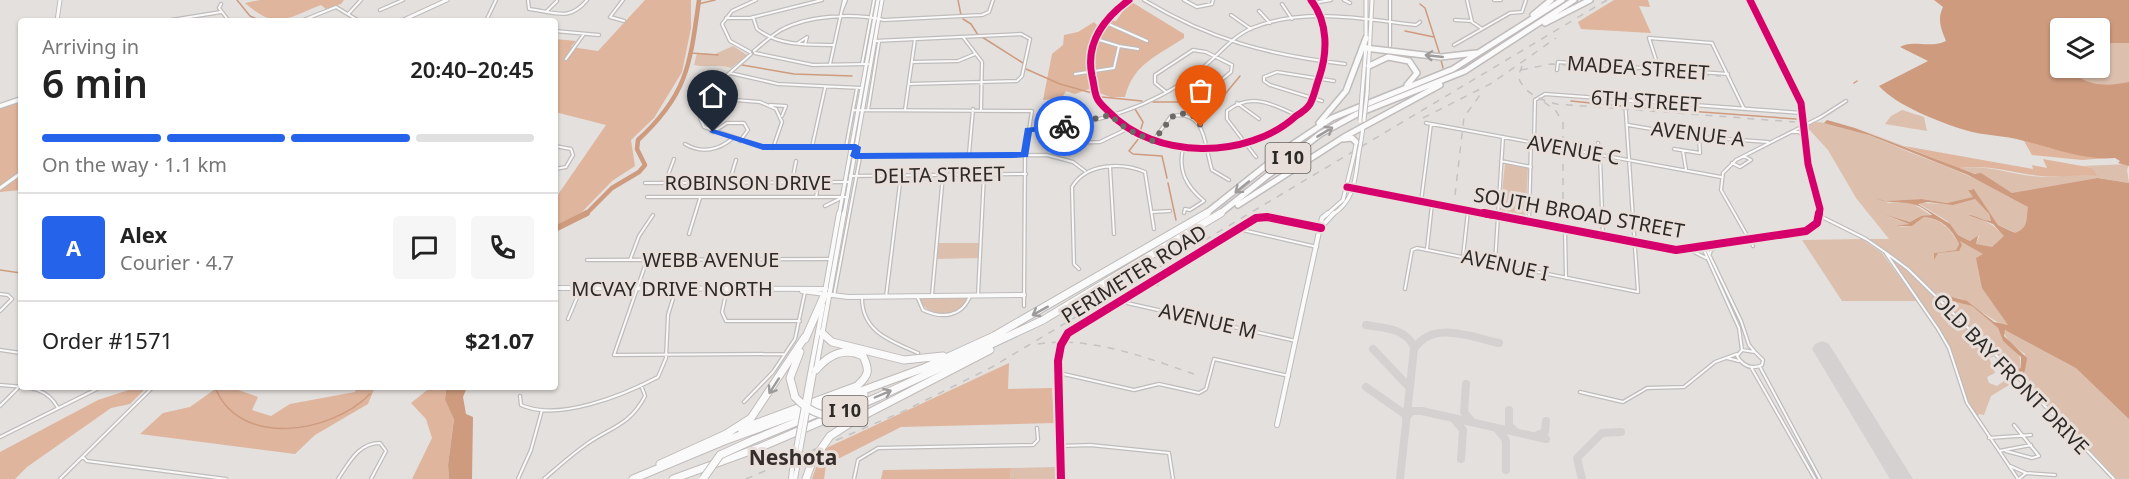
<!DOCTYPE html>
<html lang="en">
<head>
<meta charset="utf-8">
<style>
  body { margin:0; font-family:"Noto Sans",sans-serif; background:#f6f6f6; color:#222; height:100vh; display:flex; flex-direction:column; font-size:22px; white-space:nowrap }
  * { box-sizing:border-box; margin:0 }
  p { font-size:20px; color:#767676 }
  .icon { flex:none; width:33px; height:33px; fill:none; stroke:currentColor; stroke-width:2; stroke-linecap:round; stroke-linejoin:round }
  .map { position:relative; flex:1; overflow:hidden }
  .sheet { position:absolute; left:18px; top:18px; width:540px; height:372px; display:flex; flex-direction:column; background:#fff; border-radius:6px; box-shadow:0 2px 4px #0004 }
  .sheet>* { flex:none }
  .tools { position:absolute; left:2050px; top:18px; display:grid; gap:12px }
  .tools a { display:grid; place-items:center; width:60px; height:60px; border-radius:6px; background:#fff; box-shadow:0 2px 4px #0004; font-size:30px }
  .pin { position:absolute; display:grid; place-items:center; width:51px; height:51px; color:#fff; margin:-62px -26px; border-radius:50% 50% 50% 0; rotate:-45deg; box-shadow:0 0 6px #0007 }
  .pin .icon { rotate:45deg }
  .courier { position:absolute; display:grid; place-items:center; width:60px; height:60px; margin:-30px; border:4px solid #2563eb; border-radius:50%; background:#fff; color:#222; box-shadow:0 2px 8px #0007 }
  .overview em { font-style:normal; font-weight:600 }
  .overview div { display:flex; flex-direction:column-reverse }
  .overview { display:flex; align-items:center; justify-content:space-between; height:102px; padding:0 24px }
  h1 { font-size:39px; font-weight:600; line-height:45px }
  .bar { display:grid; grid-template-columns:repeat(4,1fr); gap:9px 6px; align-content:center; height:72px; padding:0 24px }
  .bar i { height:8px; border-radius:4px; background:#e0e0e0 }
  .bar .selected { background:#2563eb }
  .bar p { grid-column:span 4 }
  .line { display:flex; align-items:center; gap:15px; padding:0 24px; border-top:2px solid #e0e0e0 }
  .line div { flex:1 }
  .round { display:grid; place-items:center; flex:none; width:63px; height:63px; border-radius:6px; background:#f6f6f6 }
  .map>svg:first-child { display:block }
</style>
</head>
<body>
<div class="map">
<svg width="2129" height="479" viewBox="0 0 2129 479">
  <rect width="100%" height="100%" fill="#e4e0de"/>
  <!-- green -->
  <path fill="#ddbfae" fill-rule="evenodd" d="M2100 30 2129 36V103L2082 95 2032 44 2061 33V68H2100Z
    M733 46 747 55 731 68C718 64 707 68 694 65L697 53 715 54Z
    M1902 110 1924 117 1927 131 1885 124 1891 116Z
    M1813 122C1846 123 1878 139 1909 152 1943 165 1978 178 2009 197L2012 193 1979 175 1959 168C1991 164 2013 176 2044 177 2061 177 2078 174 2096 176L2093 168 2082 166 2129 164 2127 170 2129 183 2099 178 2129 399V479H2117L2012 368 1941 301H1959L1972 306 1998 328 2003 341 2019 353 2021 368 2025 370V354L2010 343 2003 332 2024 324 2002 325 1961 299 1934 293 1908 267 1867 239H1889L1856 198 1828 150 1806 126ZM1969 189H1974L1998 225 2014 232 1999 231C1992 223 1981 220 1971 215L1991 222 1989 214 1975 199 1954 204 1918 203 1947 221 1958 235 1970 241 1980 234 1976 244 1959 241V251L1938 253 1934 258V253L1956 250 1959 244C1950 228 1942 220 1924 217L1912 226 1898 227 1909 224 1887 216 1910 222 1921 216H1932L1911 202 1888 203 1885 201 1922 199 1947 203 1974 197Z
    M1505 163 1528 168 1525 220 1500 213Z
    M1862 239 1882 253 1917 301H1842L1802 240Z
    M938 243H979V258L937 259Z
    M1888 256 1907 269 1995 356 1989 358 1995 373 1987 377 1989 383 1997 386 2014 374 2019 379 1991 396 1984 415 1979 414 1977 418 1968 403 1947 341Z
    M918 298H968C959 321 927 318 918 298Z
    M1055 467V479H1010L1011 468Z"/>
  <!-- forest -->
  <path fill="#dfb59d" d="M260 0H344L341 4 326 9 321 5C285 19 276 30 245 3Z
    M645 0H691V28L682 72 654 118 631 140 635 166 612 181 582 212 555 226V199L606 125 555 112V39L576 41 571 47 598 51Z
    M1614 0H1648L1650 7 1639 6 1651 33 1581 29 1578 22Z
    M1130 1 1184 34V38C1157 56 1133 64 1125 97H1110L1089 89 1075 94 1066 91 1062 98 1043 100 1052 54 1063 45 1064 35 1078 32 1094 22 1098 26 1104 19 1116 21Z
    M21 101V190L0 192V108Z
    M1840 121 1904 146 2033 169 2032 165 2047 168 2043 159 2093 168 2097 176C2078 174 2059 178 2041 176 2012 173 1988 164 1959 168Z
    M2024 141 2066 152 2108 158 2082 160 2032 155Z
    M1009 363 1008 389 1052 388 1054 423 901 427 826 465 824 479H812L822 450Z
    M138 387H147L130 404 111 408 27 467 15 479H0V452L98 400Z
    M218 387H230L258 397 252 410 271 416 290 404 355 392 357 387H375L368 404 315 435 295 454 140 434 163 413 190 407Z
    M431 387H440L446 391 445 400 454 418 448 465 449 479H412L432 438 426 419 411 403Z
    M1011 468 1010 479H881L883 470Z"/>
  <!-- water -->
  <path fill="#ce9b7e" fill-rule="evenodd" d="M1934 0H2129V43H2100V28H2061V45L2057 53 2061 58V68C2070 68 2074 75 2082 79 2097 87 2115 85 2129 82V166L2118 163 2120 161 2115 158C2086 161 2052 148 2024 141 2004 135 1984 136 1965 130 1939 122 1897 106 1879 86L1928 61 1900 47C1912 39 1929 49 1946 41 1941 29 1937 19 1943 7Z
    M1827 120 1855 128 1975 174 1981 173 2012 193 2098 178 2129 183V419L2076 368 2005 330 2004 336 2027 358 2025 370 2019 373 2016 370 2021 368V357L2003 341 1998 328 1972 306 1941 298 1945 295 1967 301 1994 322 2008 325 1982 288 1976 258 1983 254 1960 241 1962 245 1959 251 1938 253 1934 260V253L1956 250 1959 244C1951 228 1942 219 1924 217L1912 226H1896L1909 224 1886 215 1910 222 1921 216 1932 215C1910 195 1897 208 1875 198L1885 201 1922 199 1947 203 1973 197 1968 190 1974 189 1998 225 2015 233C2029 228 2026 219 2028 207L1968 175 1869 135 1824 123ZM1975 199 1989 214 1991 221C1982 221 1977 215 1968 215L1993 224 2004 236 1992 247 1976 244 1978 236 1983 232 1970 241 1958 235 1950 224 1918 204 1928 202 1953 205Z
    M440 387H467L463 397 466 414 473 417 472 479H449L448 465 454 419 445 400 446 391Z"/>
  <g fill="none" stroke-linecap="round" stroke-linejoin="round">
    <!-- stream -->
    <path stroke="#ce9b7e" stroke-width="1.5" d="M237 0 250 16 261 21
      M958 0 961 15
      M698 4 715 0
      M1420 4 1425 8 1440 55
      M963 19 971 24 978 35
      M1405 31 1434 37
      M982 37 1023 63
      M691 53 718 55
      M1441 60 1443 68
      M742 65 794 74 852 76
      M1026 69 1060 84 1092 93
      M1854 83 1857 81
      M1102 97 1142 101
      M1571 101 1621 106
      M1153 102H1215L1221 99 1240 76
      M1634 107 1796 119
      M1135 109 1143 122 1140 132
      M1139 138 1129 151 1133 154 1162 156 1167 178
      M1168 183 1176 220
      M0 270 21 273
      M2023 374 2024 370
      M215 387C239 449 332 433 370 394"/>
    <!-- river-far1 -->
    <path stroke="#ce9b7e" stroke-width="4.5" d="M585 215 612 188 639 172 645 165 637 149 638 140C688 94 690 64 699 0"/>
    <!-- river -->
    <path stroke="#ce9b7e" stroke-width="6" d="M555 229 587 213"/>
    <!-- taxiway -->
    <path stroke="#d4d1d0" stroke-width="8" d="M1366 325C1384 328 1406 328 1414 347
      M1373 349 1409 387
      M1466 384 1464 412 1471 421
      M1366 387 1406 415
      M1509 410V425L1515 431
      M1406 417 1412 411H1422L1546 439
      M1454 419 1463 430 1461 459
      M1498 430 1506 440V470
      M1535 436 1545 432 1546 421
      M1400 479 1414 349C1433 320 1471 337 1499 343
      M1582 479 1577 458 1602 433 1621 432"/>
    <!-- runway -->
    <path fill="#d4d1d0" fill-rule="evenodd" d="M1822 341 1829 344 1913 479H1890L1812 349 1815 344Z"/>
    <!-- minor casing -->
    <g stroke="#bfbcbb" stroke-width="4.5">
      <path id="minor" d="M528 0 529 9C555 12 569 22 587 0
        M623 0 610 17 624 21
        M1129 0C1103 19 1085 43 1092 76 1094 83 1094 92 1097 98 1099 103 1105 108 1109 112 1154 160 1248 160 1296 116 1301 113 1307 109 1310 104 1314 97 1316 86 1319 78 1328 52 1328 22 1311 0
        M1144 0C1210 40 1269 55 1345 64
        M1184 0 1197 7 1212 4 1213 0
        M1344 0 1350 3
        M1390 0V46
        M1467 0 1472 22 1481 28
        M1494 0H1501
        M1313 3 1331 0
        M221 4 219 8 229 21
        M1282 4 1292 19
        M380 10 403 0
        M842 10 846 0
        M1259 11 1270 23
        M546 12 557 1
        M349 13 361 0
        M1231 15 1251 29
        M753 17 757 29C779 46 807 45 834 45
        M726 18H750L822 0
        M1455 20 1472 21
        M165 21 221 12
        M301 21 336 7 359 21
        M486 21 496 0
        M1104 22 1147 41
        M555 31 599 35
        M963 37 982 62 981 109
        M874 41 1021 34 1030 39 1022 76 1017 81 909 84
        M798 43 807 37 805 44
        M1454 45 1510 13 1522 12 1526 0
        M1119 46 1138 49
        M754 51C762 44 771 36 781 30 808 15 854 13 884 20L982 15 989 12 993 0
        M750 52 730 41 722 24 732 11 756 0
        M755 53 813 65 868 64
        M751 54 716 85 700 118 704 127 763 147H852
        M566 59 584 34
        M912 62 958 61 975 54
        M830 64 844 0
        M862 64 874 0
        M1659 69 1649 38 1712 43 1744 109
        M1557 70 1558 62 1728 74
        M730 73 778 84 861 88
        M1075 74 1114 68 1119 46 1093 38
        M1166 92 1155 83V75L1193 50 1206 52 1232 65 1231 72C1214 87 1200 97 1177 86
        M709 98 760 102 776 109 782 122 773 148
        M1322 101 1270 85 1264 81V77L1277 72 1334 81
        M1237 103 1259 119
        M0 105 21 98
        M770 105 786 106 782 116
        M1050 105 1058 134 1069 143 1100 142 1127 129
        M0 107 21 100
        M853 110 1032 111 1025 155 1024 306
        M868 110 879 42
        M905 110 915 39
        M1426 123 1721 177
        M1628 125 1699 137 1768 142
        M1028 130C1089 126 1150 109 1199 71 1217 57 1231 37 1252 28 1304 7 1363 19 1416 25L1420 22
        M713 132 727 123H744L748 130 740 141
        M1792 132H1799L1804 137
        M1153 141 1171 116C1207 109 1204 145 1212 170L1229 180
        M1534 143 1535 100 1545 94 1802 113
        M1598 143 1599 155
        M685 144C702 154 719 150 733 138
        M555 146 571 149 573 155 566 167 555 169
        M812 147 825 88
        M846 147 857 88
        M1052 148 1049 145 1062 141
        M1183 148C1178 171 1186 186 1204 201L1190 210 1185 209 1184 213
        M1674 149 1700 153 1699 137
        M1683 151 1686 170
        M969 154 973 109
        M853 156 1047 155 1073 162 1085 171
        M1600 156 1603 237
        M1256 157 1227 119V111C1251 92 1273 104 1298 116
        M1501 161 1531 167
        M1732 163 1740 167 1751 160 1744 156
        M1110 167 1114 234
        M850 176 1026 174
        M792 182 796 161
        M645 183 850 182
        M665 183 674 159
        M729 183 736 160
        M647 197H848
        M816 197 818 186 824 182
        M1421 202 1431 124
        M825 206 841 198
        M1152 212 1170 211
        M1820 216 1866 239 1885 252 1938 329 1949 348 1967 403 2018 479
        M1529 220 1531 142
        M1238 229 1317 247
        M1565 230 1566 278
        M689 234 700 198
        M1753 246 1721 190 1723 173 1736 160 1821 117 1846 101
        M1703 248 1739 328 1742 350
        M1706 248 1741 321 1749 345 1755 352
        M1427 249 1432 204
        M1690 250 1706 258
        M1885 252 1908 269 2011 370 2114 479
        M1710 254 1711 250 1718 246
        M1463 256 1468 211
        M587 260 830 259
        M630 260 639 236 653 215
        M647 260 614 355 785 354
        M1495 263 1503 137
        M1079 269 1074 264 1072 187C1086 163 1122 162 1145 172L1154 229
        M1151 281 1157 284
        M727 289 722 312 726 321H800
        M1405 289 1412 250 1417 248 1638 292 1625 100
        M0 294 8 295 12 299 0 311
        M932 295 943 175
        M978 295 984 175
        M834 296 860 157
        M917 296 923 310C942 319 962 317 970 296
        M886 297 901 175
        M862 298C862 332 891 341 918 353
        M1121 299 1127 303 1296 341
        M568 319 581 288
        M0 350 21 353
        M1742 350 1755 352 1763 360 1762 365C1751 370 1743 366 1737 356Z
        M1727 358 1739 361
        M1751 367 1815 479
        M1760 367 1820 479
        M1059 373 1134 390 1159 384 1199 393 1206 389 1214 359 1289 376
        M0 385C23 387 46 385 58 408
        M1580 392 1623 402 1647 388 1684 387 1715 362 1737 354
        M520 396 521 405C558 422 624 395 658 377L666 358 668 315 676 289
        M744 402 773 372 795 339 805 292
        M0 406 18 388
        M0 437 101 387
        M1989 438 2031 435
        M1060 446 1090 445 1169 453 1173 479
        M1999 451 2031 445
        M2006 451 2032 458 2039 456 2014 425
        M83 457 87 461 226 479
        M2010 466 2026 473
        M60 479 153 387
        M338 479C349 463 358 443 380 443L386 451 371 479
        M518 479 531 450 542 410
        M544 479C557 468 570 456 584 446 608 428 630 426 645 396L641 385
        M854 479 858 460 878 448 1033 445 1038 440 1037 428
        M1061 479 1058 361 1061 345 1068 333 1256 218 1267 217 1321 228
        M2019 479 2026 473 2055 475"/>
    </g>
    <!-- tertiary-far1 casing -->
    <g stroke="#bfbcbb" stroke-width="5">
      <path id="tertiary-far1" d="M1750 0 1801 103 1808 164 1820 209 1819 215
        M57 21 60 0
        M401 21 447 0
        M1361 141 1363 127
        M1347 187 1491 215
        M0 188 21 173
        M1326 215 1343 200 1354 155
        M1332 215C1356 200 1355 177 1359 152"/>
    </g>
    <!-- tertiary casing -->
    <g stroke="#bfbcbb" stroke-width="6">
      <path id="tertiary" d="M1484 213 1676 250 1806 231 1817 223 1819 213
        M1323 225 1334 213
        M555 288 826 289
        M802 291 848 297 1024 295
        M1277 425 1322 218 1328 213"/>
    </g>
    <!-- secondary-far1 casing -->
    <g stroke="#bfbcbb" stroke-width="5">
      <path id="secondary-far1" d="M1366 0V38
        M1367 94 1372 0
        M1362 95 1366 46
        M839 215 878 0
        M844 215 882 0"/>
    </g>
    <!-- secondary casing -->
    <g stroke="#bfbcbb" stroke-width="6">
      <path id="secondary" d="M824 297 839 213
        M816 369 844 213
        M810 374 823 305
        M791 479 792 470
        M795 479 797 468"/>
    </g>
    <!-- motorway-far1 casing -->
    <g stroke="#bfbcbb" stroke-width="8">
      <path id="motorway-far1" d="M1533 15 1551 0
        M1545 23 1590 0
        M1365 48 1441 57 1476 53
        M1369 66 1388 57 1409 61 1417 73 1407 85
        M1319 123 1346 91 1366 38
        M1343 139 1352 138 1356 142
        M1238 205 1344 137 1440 85
        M1204 215 1293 144 1332 118 1453 69 1562 0
        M1218 215 1320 134 1357 114 1465 71 1574 0"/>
    </g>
    <!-- motorway casing -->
    <g stroke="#bfbcbb" stroke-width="9">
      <path id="motorway" d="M822 333 832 342 904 360 943 356
        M805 339 824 296
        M795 397 790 378 800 352
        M855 420 990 350
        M741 429 857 386C869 375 870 371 863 356 844 347 829 354 816 370
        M753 440 864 394
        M660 464 726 434 751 418 805 337
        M633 479 724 441 924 368 994 336 1207 213
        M673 479 761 447 878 397 1043 320 1221 213
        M806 479 812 462"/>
    </g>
    <!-- minor -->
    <use href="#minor" stroke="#fbfafa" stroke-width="2"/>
    <!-- tertiary-far1 -->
    <use href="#tertiary-far1" stroke="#fbfafa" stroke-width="3"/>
    <!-- tertiary -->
    <use href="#tertiary" stroke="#fbfafa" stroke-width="4"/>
    <!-- secondary-far1 -->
    <use href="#secondary-far1" stroke="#fbfafa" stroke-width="3"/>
    <!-- secondary -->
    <use href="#secondary" stroke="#fbfafa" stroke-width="4"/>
    <!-- motorway-far1 -->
    <use href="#motorway-far1" stroke="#fbfafa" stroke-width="5"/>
    <!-- motorway -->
    <use href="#motorway" stroke="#fbfafa" stroke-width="7"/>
    <!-- rail -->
    <path stroke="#c4c2c2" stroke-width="1.5" stroke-dasharray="7 7" stroke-linecap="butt" d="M1522 66 1518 77C1525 94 1540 100 1557 104L1795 122
      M1521 70 1551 64 1721 76
      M1544 102 1556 111 1563 123V212
      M1423 118 1492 83 1556 38
      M1455 195 1464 117 1480 95
      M1038 344C1091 336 1144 357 1194 374
      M746 479 904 411 992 367 1607 0"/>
    <!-- tertiary-bridge casing -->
    <g stroke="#bfbcbb" stroke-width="5" stroke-linecap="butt">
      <path id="tertiary-bridge" d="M1359 152 1361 141
        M1354 155 1356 144"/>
    </g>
    <!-- secondary-bridge-far1 casing -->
    <g stroke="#bfbcbb" stroke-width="5" stroke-linecap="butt">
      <path id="secondary-bridge-far1" d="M1364 120 1367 94
        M1360 121 1362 95"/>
    </g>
    <!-- secondary-bridge casing -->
    <g stroke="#bfbcbb" stroke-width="6" stroke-linecap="butt">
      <path id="secondary-bridge" d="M797 468 814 373
        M792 470 810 374"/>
    </g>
    <!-- motorway-bridge casing -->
    <g stroke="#bfbcbb" stroke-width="9" stroke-linecap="butt">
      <path id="motorway-bridge" d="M795 397C811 415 830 419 854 416
        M812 462 830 436 855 420
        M703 479 720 455 753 440"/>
    </g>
    <!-- tertiary-bridge -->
    <use href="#tertiary-bridge" stroke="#fbfafa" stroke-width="3"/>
    <!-- secondary-bridge-far1 -->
    <use href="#secondary-bridge-far1" stroke="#fbfafa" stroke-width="3"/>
    <!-- secondary-bridge -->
    <use href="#secondary-bridge" stroke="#fbfafa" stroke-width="4"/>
    <!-- motorway-bridge -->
    <use href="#motorway-bridge" stroke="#fbfafa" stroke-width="7"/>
    <!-- cycleway-far1 casing -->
    <g stroke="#e8dfda" stroke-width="10">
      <path id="cycleway-far1" d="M1129 0C1103 19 1085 43 1092 76 1094 83 1094 92 1097 98 1099 103 1105 108 1109 112 1154 160 1248 160 1296 116 1301 113 1307 109 1310 104 1314 97 1316 86 1319 78 1328 52 1328 22 1311 0
        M1750 0 1801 103 1808 164 1820 209 1819 215
        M1347 187 1491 215"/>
    </g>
    <!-- cycleway casing -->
    <g stroke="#e8dfda" stroke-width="12">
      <path id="cycleway" d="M1484 213 1676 250 1806 231 1817 223 1819 213
        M1061 479 1058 361 1061 345 1068 333 1256 218 1267 217 1321 228"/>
    </g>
    <!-- cycleway-far1 -->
    <use href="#cycleway-far1" stroke="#d6006c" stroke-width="7"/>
    <!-- cycleway -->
    <use href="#cycleway" stroke="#d6006c" stroke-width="8"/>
  </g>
  <!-- one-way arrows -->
  <defs><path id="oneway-shaft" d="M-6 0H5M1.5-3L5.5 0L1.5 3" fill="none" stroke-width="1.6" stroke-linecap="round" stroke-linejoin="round" transform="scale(1.5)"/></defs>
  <g stroke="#9e9c9b">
    <use href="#oneway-shaft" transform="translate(1434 56) rotate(-174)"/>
    <use href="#oneway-shaft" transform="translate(1325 132) rotate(-31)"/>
    <use href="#oneway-shaft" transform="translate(1242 187) rotate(141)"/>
    <use href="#oneway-shaft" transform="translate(1040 311) rotate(151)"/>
    <use href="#oneway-shaft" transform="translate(774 386) rotate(123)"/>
    <use href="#oneway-shaft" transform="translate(883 394) rotate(-23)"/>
  </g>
  <!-- route -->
  <path fill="#2563eb" d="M1064 124 1068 126 1067 128 1032 132 1028 157 1013 158 855 159 850 156 852 150H763L709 132 713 129 763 144H856L861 147 860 153 1013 152H1021L1025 128Z"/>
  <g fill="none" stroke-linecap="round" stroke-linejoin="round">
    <!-- done -->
    <path stroke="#6c6967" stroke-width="6" stroke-dasharray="0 10.8" d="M1064 126 1110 115 1127 129 1153 141 1174 115C1186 112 1197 114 1201 127"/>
  </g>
  <g text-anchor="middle" stroke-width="6" stroke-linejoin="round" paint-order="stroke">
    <!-- shield labels -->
    <g fill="#e8dfda" stroke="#64605d" stroke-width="1.5">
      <rect x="1265.5" y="143" width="45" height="30" rx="4.5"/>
      <rect x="822.5" y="396" width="45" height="30" rx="4.5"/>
    </g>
    <g font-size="18" font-weight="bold" fill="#2c2927">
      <text x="1288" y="164">I 10</text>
      <text x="845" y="417">I 10</text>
    </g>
    <!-- street labels -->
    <g font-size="20" fill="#2c2927" stroke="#e8dfda">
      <text transform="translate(1638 68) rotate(4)" y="7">MADEA STREET</text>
      <text transform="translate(1646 101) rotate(4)" y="7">6TH STREET</text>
      <text transform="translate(1698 134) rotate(7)" y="7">AVENUE A</text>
      <text transform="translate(1574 150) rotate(10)" y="7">AVENUE C</text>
      <text transform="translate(939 175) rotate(-1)" y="7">DELTA STREET</text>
      <text x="748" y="190">ROBINSON DRIVE</text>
      <text transform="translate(1579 213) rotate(10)" y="7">SOUTH BROAD STREET</text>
      <text x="711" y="267">WEBB AVENUE</text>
      <text transform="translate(1505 265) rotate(12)" y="7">AVENUE I</text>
      <text transform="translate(1134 274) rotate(-32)" y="7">PERIMETER ROAD</text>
      <text x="672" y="296">MCVAY DRIVE NORTH</text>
      <text transform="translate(1208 321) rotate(13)" y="7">AVENUE M</text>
      <text transform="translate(2011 374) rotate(46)" y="7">OLD BAY FRONT DRIVE</text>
    </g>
    <!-- neighbourhood labels -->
    <g font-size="21" font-weight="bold" fill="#342d29" stroke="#e8dfda">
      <text x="793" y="465">Neshota</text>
    </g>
  </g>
</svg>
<div class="tools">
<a><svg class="icon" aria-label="layers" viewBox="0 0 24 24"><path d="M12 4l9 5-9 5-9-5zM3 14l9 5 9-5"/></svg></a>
</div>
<div class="pin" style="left:1201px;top:127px;background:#ea580c"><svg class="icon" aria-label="bag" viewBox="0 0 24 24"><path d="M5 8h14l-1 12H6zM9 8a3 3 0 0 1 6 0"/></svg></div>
<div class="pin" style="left:713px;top:132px;background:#1f2937"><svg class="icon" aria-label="home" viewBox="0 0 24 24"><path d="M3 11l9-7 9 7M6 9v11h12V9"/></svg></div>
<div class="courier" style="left:1064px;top:126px"><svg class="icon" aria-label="bike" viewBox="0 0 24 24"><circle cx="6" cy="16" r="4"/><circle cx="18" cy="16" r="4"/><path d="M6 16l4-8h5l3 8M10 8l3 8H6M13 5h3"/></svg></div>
<section class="sheet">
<div class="overview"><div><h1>6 min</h1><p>Arriving in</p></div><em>20:40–20:45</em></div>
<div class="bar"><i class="selected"></i><i class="selected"></i><i class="selected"></i><i></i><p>On the way · 1.1 km</p></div>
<div class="line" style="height:108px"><b class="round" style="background:#2563eb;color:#fff">A</b><div><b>Alex</b><p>Courier · 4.7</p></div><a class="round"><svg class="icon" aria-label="chat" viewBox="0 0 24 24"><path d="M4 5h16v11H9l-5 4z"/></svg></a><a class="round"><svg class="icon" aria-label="phone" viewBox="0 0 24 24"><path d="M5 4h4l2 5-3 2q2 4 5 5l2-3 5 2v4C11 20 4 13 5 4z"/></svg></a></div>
<div class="line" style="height:78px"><div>Order #1571</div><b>$21.07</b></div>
</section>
</div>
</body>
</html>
